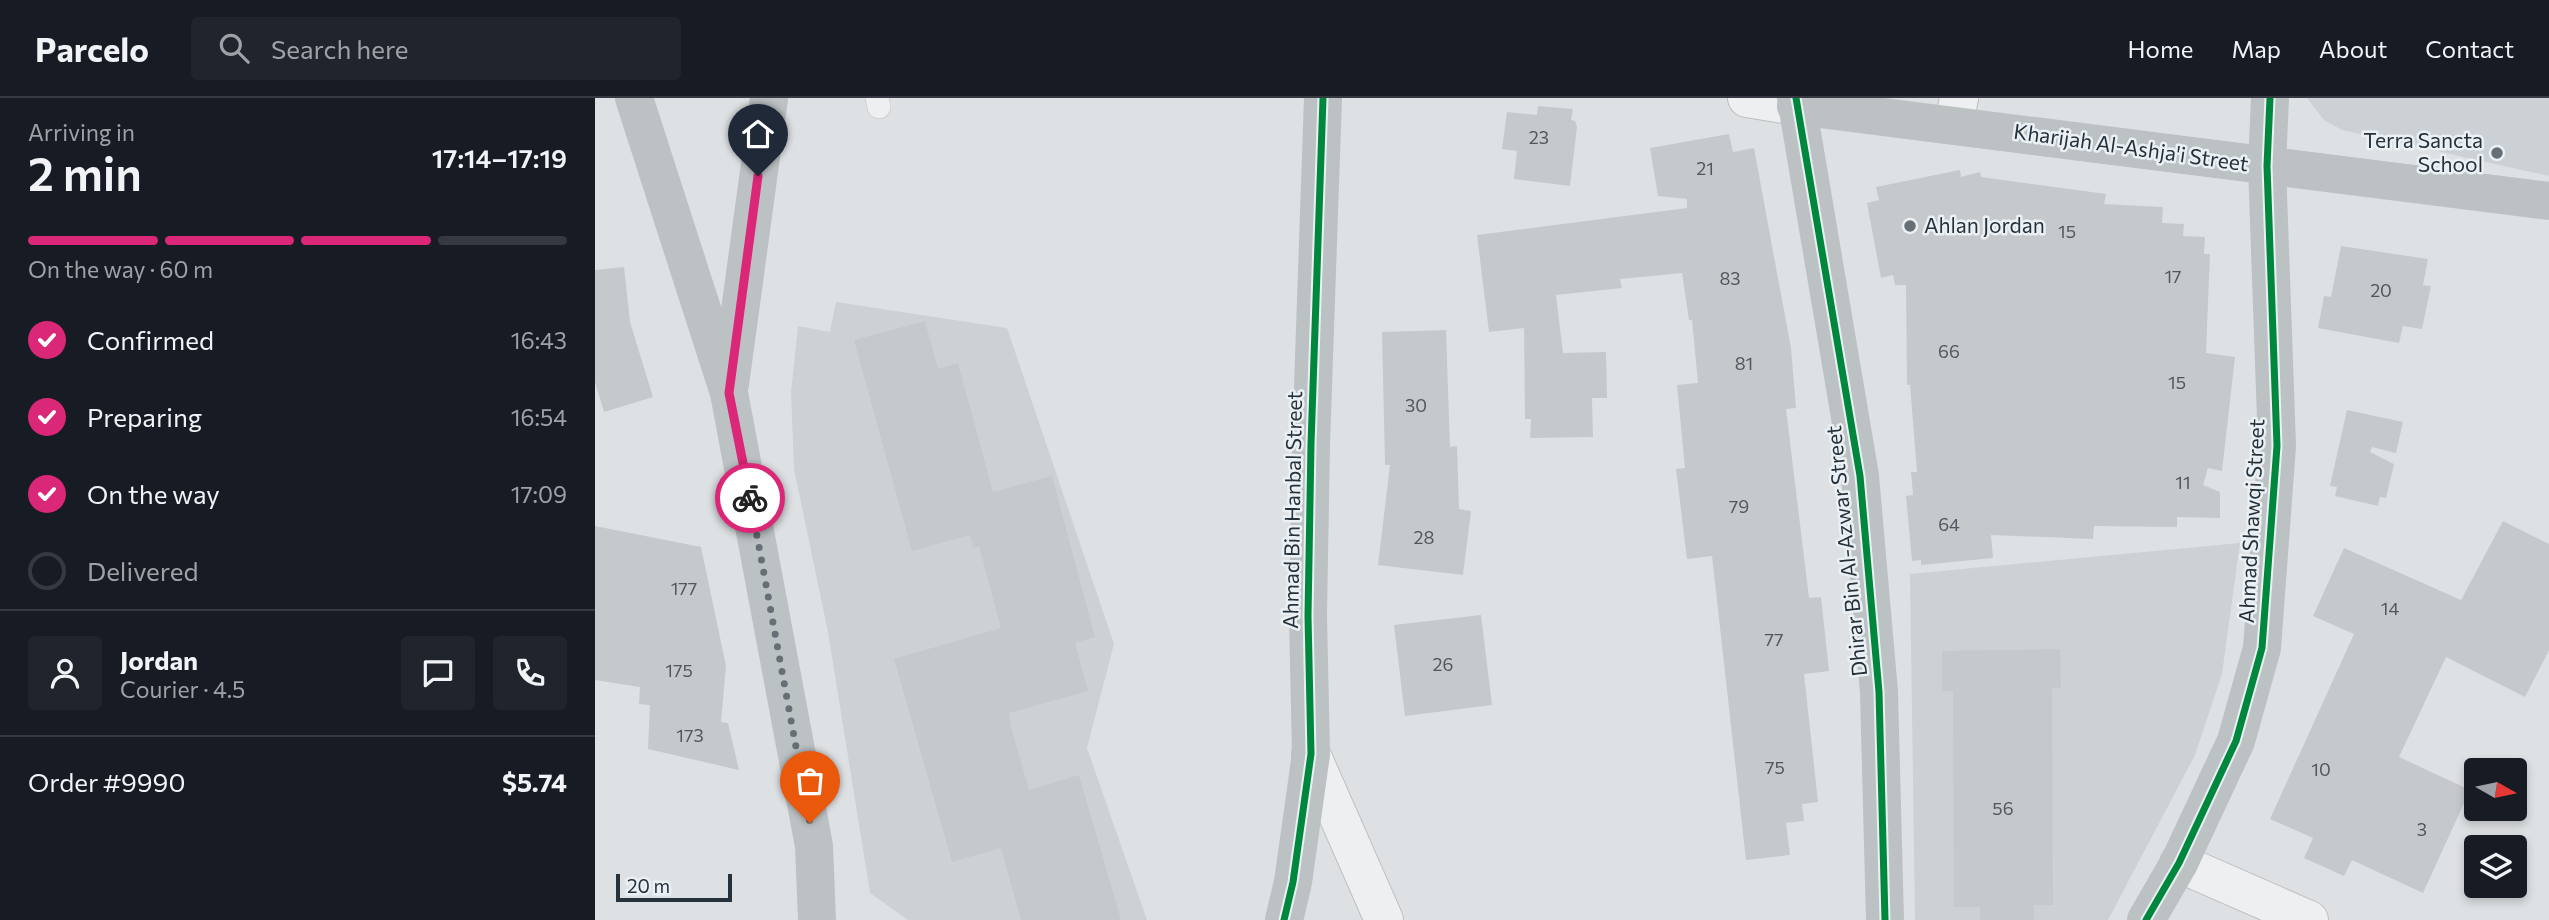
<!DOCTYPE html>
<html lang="en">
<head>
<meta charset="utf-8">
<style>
  body { margin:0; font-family:Commissioner,sans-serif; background:#20242c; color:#f1f3f6; height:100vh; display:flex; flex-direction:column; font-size:26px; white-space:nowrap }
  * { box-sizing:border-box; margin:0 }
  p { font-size:23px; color:#9ea1a6 }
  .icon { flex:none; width:38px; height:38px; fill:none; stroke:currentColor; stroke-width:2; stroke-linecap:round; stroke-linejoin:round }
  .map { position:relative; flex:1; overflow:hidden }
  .sheet { display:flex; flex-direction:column; background:#171b24; width:595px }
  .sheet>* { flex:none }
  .needle { width:46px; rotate:99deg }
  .fabs { position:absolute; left:1869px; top:660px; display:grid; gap:14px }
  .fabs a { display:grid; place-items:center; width:63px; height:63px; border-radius:7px; background:#171b24; box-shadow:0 4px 10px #0003; font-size:35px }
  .scale { position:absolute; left:21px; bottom:18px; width:116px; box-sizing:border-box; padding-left:7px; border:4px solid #26323b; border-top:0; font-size:19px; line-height:24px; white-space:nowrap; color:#26323b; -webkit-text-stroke:5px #ebf0f4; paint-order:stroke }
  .pin { position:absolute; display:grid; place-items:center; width:60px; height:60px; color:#fff; margin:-72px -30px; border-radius:50% 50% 50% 0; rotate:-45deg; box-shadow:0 0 7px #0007 }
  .pin .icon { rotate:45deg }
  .courier { position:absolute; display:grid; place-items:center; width:70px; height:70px; margin:-35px; border:5px solid #db2777; border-radius:50%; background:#fff; color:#222; box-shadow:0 2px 9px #0007 }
  .headline em { font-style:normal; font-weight:600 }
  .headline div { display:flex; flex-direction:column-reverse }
  .headline { display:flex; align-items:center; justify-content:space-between; height:119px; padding:0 28px }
  h1 { font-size:46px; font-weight:600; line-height:52px }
  .bar { display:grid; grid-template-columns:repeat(4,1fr); gap:10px 7px; align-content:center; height:84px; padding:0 28px }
  .bar i { height:9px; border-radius:5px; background:#363941 }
  .bar .current { background:#db2777 }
  .bar p { grid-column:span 4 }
  .line { display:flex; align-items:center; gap:18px; padding:0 28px; border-top:2px solid #363941 }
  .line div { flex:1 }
  .round { display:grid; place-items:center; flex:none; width:74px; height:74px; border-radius:7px; background:#20242c }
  ol { padding:0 28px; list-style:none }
  li { display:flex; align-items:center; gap:21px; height:77px }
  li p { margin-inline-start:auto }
  li .icon { padding:7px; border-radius:50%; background:#db2777; color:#fff; stroke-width:4 }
  li:last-child { color:#9ea1a6 }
  li i { width:38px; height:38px; border:4px solid #363941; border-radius:50% }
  header { display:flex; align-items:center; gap:42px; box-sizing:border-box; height:98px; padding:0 35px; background:#171b24; border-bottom:2px solid #363941 }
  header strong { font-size:33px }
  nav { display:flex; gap:38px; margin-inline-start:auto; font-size:24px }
  .search { width:490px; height:63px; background:#20242c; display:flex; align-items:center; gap:18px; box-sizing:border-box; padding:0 24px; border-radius:7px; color:#9ea1a6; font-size:26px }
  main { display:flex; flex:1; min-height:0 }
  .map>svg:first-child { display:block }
</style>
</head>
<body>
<header>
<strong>Parcelo</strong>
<div class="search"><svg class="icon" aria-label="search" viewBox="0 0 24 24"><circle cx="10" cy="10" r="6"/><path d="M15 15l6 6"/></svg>Search here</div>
<nav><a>Home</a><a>Map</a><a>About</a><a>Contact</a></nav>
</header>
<main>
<section class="sheet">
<div class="headline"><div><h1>2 min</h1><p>Arriving in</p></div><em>17:14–17:19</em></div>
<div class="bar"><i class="current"></i><i class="current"></i><i class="current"></i><i></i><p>On the way · 60 m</p></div>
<ol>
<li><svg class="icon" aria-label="check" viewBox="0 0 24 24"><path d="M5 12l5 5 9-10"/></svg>Confirmed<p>16:43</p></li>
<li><svg class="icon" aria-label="check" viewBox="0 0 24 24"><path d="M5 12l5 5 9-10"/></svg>Preparing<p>16:54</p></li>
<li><svg class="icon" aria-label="check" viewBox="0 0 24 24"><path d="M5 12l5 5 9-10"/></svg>On the way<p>17:09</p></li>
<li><i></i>Delivered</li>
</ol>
<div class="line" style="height:126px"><a class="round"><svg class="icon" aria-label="person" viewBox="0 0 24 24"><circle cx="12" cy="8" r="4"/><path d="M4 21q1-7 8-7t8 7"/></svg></a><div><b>Jordan</b><p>Courier · 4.5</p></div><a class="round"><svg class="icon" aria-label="chat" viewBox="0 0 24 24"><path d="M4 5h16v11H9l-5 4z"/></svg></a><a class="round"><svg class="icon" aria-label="phone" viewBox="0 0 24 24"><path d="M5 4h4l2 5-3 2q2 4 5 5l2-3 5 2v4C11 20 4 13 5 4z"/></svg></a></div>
<div class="line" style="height:91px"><div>Order #9990</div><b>$5.74</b></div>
</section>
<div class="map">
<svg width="1954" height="822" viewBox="0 0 1954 822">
  <rect width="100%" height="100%" fill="#dee1e3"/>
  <!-- built -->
  <path fill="#ccd1d6" d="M1712 0H1954V78L1747 32 1729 22Z
    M241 204 412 230 519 546 492 650 552 822H313L275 795 233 534 199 371 196 294 203 228 235 234Z
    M1645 445 1627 576 1600 657 1513 822H1320L1315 476Z"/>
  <!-- building -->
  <path fill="#c6c9cb" d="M943 8 978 11 976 22 980 23 982 29 975 88 919 81 922 53 907 51 912 14 942 17Z
    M1134 36 1138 54 1159 50 1175 137 1196 250 1201 310 1191 311 1214 500 1226 499 1234 573 1209 576 1223 704 1207 706 1209 723 1191 725 1195 757 1151 762 1117 458 1092 461 1081 371 1090 370 1082 287 1103 285 1097 222H1094L1087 175 1025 181 1027 190 961 197 968 255 1011 254 1012 300H997L998 339 935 340 936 321H930L929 230 894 234 882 137 1092 110V101L1063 98 1055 50Z
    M1365 72 1366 79 1385 74 1386 79 1511 96 1509 106 1568 109 1567 125 1589 126 1588 138 1610 139 1609 156H1615L1611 255 1640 259 1627 373 1613 370 1608 387 1625 394V420L1582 419V429L1499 428 1498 441 1396 437 1398 460 1326 467V462L1317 463 1311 398 1318 397 1316 374H1322L1315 287H1312L1311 187H1300L1298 177 1286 180 1272 105 1284 102 1281 89Z
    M1746 148 1833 161 1828 187 1836 188 1827 231 1808 228 1804 245 1723 230 1729 198 1736 199Z
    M29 169 35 224 58 299 9 314 0 284V172Z
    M330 223 343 271 363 265 398 394 457 378 500 539 480 545 493 593 414 615 415 626 434 692 484 677 526 822H426L406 750 357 764 299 561 406 530 384 448 378 450 375 437 317 453 259 242Z
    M851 232 855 349 862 348 864 411 876 413 868 477 783 467 795 367H790L787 234Z
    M1752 312 1808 324 1801 355 1777 349 1775 354 1799 366 1791 400 1785 399 1783 408 1740 398 1742 389 1735 388Z
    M1908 423 1954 446V552L1930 599 1851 559 1804 659 1875 692 1828 795 1757 762 1749 778 1709 760 1718 740 1675 721 1759 536 1718 518 1749 450 1866 502Z
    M0 428 106 449 131 568 126 624 133 625 144 672 53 651 55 607 44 606 45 589 0 582Z
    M886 517 897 607 810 618 799 527Z
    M1465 551 1466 590H1457L1458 807H1439V822H1385V809H1359L1358 593H1347V553Z"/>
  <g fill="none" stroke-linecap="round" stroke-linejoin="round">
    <!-- lane casing -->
    <g stroke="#bcbfc1" stroke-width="24">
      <path id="lane" d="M282 0 284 9"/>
    </g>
    <!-- street casing -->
    <g stroke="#bcbfc1" stroke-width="40">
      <path id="street" d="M1152 0 1201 8
        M1359 26 1364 0
        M716 656 789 822
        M1584 765 1714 822"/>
    </g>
    <!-- lane -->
    <use href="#lane" stroke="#edeff0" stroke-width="23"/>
    <!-- street -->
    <use href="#street" stroke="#edeff0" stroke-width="38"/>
    <!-- secondary -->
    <path stroke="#bcc1c3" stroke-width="38" d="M39 0 134 295 219 748 222 822
      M1201 0 1265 378 1284 594 1290 822
      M1201 8 1954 103
      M135 286 174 0
      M689 822 698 784 716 656 713 518 716 346 728 0
      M1551 822 1584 765 1641 643 1667 550 1682 348 1672 68 1675 0"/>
    <!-- cycleway casing -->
    <g stroke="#ebf0f4" stroke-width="11">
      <path id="cycleway" d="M1201 0 1265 378 1284 594 1290 822
        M689 822 698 784 716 656 713 518 716 346 728 0
        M1551 822 1584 765 1641 643 1667 550 1682 348 1672 68 1675 0"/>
    </g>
    <!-- cycleway -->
    <use href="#cycleway" stroke="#00873e" stroke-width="7"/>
  </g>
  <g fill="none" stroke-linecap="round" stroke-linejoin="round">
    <!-- done -->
    <path stroke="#666f76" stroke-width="7" stroke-dasharray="0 12.6" d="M155 400 215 725"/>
    <!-- route -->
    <path stroke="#db2777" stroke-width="9" d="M155 400 134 295 163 78"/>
  </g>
  <!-- markers -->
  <g fill="#666f76" stroke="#ebf0f4" stroke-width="2.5">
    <circle cx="1902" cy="55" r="7"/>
    <circle cx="1315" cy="128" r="7"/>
  </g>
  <g text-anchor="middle" stroke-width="5" stroke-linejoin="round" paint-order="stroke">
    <!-- number labels -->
    <g font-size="18" fill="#4f5860">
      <text x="944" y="46">23</text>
      <text x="1110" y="77">21</text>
      <text x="1472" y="140">15</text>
      <text x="1578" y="185">17</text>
      <text x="1135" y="187">83</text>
      <text x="1786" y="199">20</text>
      <text x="1354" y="260">66</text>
      <text x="1149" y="272">81</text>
      <text x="1582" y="291">15</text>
      <text x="821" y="314">30</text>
      <text x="1588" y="391">11</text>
      <text x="1144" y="415">79</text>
      <text x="1354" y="433">64</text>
      <text x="829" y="446">28</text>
      <text x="89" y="497">177</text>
      <text x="1795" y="517">14</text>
      <text x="1179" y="548">77</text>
      <text x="848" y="573">26</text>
      <text x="84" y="579">175</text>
      <text x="95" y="644">173</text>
      <text x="1180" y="676">75</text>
      <text x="1726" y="678">10</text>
      <text x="1408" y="717">56</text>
      <text x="1827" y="738">3</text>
    </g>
    <!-- poi labels -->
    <g font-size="21" fill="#26323b" stroke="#ebf0f4" text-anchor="end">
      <text x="1888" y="50">Terra Sancta<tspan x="1888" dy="24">School</tspan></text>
      <text x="1329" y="135" text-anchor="start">Ahlan Jordan</text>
    </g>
    <!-- street labels -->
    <g font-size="21" fill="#26323b" stroke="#ebf0f4">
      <text transform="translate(1536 50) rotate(8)" y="7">Kharijah Al-Ashja'i Street</text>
      <text transform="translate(698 412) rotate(-89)" y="7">Ahmad Bin Hanbal Street</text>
      <text transform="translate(1657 423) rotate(-87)" y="7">Ahmad Shawqi Street</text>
      <text transform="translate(1252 453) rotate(-96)" y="7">Dhirar Bin Al-Azwar Street</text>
    </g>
  </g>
</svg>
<div class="fabs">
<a><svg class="needle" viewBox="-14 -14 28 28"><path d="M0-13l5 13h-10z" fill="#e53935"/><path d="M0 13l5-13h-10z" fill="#9ea1a6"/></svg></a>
<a><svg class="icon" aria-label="layers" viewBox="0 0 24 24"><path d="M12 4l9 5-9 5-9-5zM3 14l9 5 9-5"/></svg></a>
</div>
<div class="scale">20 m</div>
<div class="pin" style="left:215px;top:725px;background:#ea580c"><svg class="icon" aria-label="bag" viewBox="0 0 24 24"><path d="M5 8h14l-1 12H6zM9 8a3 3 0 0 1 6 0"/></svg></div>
<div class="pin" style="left:163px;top:78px;background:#1f2937"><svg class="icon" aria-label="home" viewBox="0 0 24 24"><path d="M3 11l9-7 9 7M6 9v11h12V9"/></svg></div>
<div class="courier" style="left:155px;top:400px"><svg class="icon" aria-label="bike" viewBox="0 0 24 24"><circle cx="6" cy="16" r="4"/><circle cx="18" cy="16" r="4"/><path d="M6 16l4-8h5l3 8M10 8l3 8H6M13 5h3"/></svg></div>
</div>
</main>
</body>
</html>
